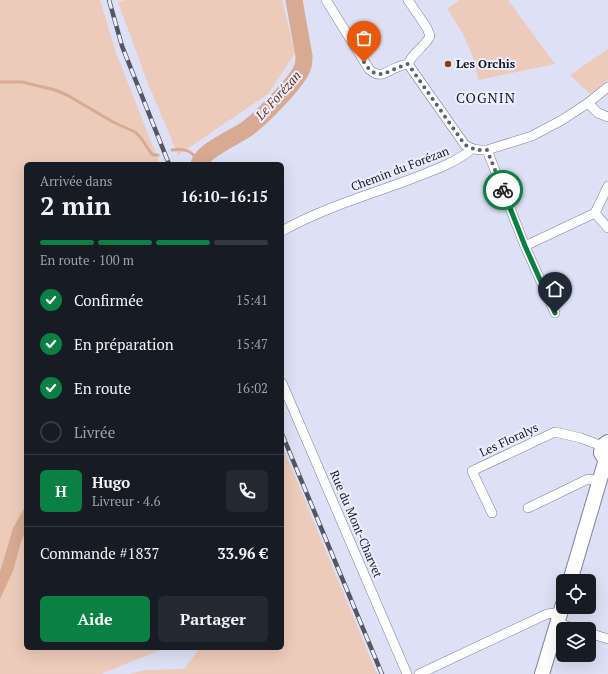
<!DOCTYPE html>
<html lang="fr">
<head>
<meta charset="utf-8">
<style>
  body { margin:0; font-family:"PT Serif",serif; background:#242831; color:#f1f3f6; height:100vh; display:flex; flex-direction:column; font-size:15px; white-space:nowrap }
  * { box-sizing:border-box; margin:0 }
  p { font-size:13px; color:#9ea1a6 }
  .icon { flex:none; width:22px; height:22px; fill:none; stroke:currentColor; stroke-width:2; stroke-linecap:round; stroke-linejoin:round }
  .map { position:relative; flex:1; overflow:hidden }
  .panel { position:absolute; left:24px; top:162px; width:260px; height:488px; display:flex; flex-direction:column; background:#171b24; border-radius:6px; box-shadow:0 4px 16px #0002 }
  .panel>* { flex:none }
  .fabs { position:absolute; left:556px; top:574px; display:grid; gap:8px }
  .fabs a { display:grid; place-items:center; width:40px; height:40px; border-radius:6px; background:#171b24; box-shadow:0 4px 16px #0002; font-size:20px }
  .pin { position:absolute; display:grid; place-items:center; width:34px; height:34px; color:#fff; margin:-41px -17px; border-radius:50% 50% 50% 0; rotate:-45deg; box-shadow:0 0 4px #0007 }
  .pin .icon { rotate:45deg }
  .courier { position:absolute; display:grid; place-items:center; width:40px; height:40px; margin:-20px; border:3px solid #0b8043; border-radius:50%; background:#fff; color:#222; box-shadow:0 1px 5px #0007 }
  .head em { font-style:normal; font-weight:700 }
  .head div { display:flex; flex-direction:column-reverse }
  .head { display:flex; align-items:center; justify-content:space-between; height:68px; padding:0 16px }
  h1 { font-size:26px; font-weight:700; line-height:30px }
  .bar { display:grid; grid-template-columns:repeat(4,1fr); gap:6px 4px; align-content:center; height:48px; padding:0 16px }
  .bar i { height:5px; border-radius:3px; background:#363941 }
  .bar .on { background:#0b8043 }
  .bar p { grid-column:span 4 }
  .line { display:flex; align-items:center; gap:10px; padding:0 16px; border-top:1px solid #363941 }
  .line div { flex:1 }
  .round { display:grid; place-items:center; flex:none; width:42px; height:42px; border-radius:6px; background:#242831 }
  ol { padding:0 16px; list-style:none }
  li { display:flex; align-items:center; gap:12px; height:44px }
  li p { margin-inline-start:auto }
  li .icon { padding:4px; border-radius:50%; background:#0b8043; color:#fff; stroke-width:4 }
  li:last-child { color:#9ea1a6 }
  li i { width:22px; height:22px; border:2px solid #363941; border-radius:50% }
  .primary-button { display:flex; gap:8px; margin-top:auto; padding:8px 16px }
  .primary-button a { flex:1; height:46px; border-radius:6px; background:#0b8043; color:#fff; font-size:16px; font-weight:700; line-height:46px; text-align:center }
  .primary-button a+a { background:#242831; color:#f1f3f6 }
  .map>svg:first-child { display:block }
</style>
</head>
<body>
<div class="map">
<svg width="608" height="674" viewBox="0 0 608 674">
  <rect width="100%" height="100%" fill="#dee0f5"/>
  <!-- green -->
  <path fill="#eccbba" d="M0 0H100L116 53 160 164H26V648H165L101 674H0Z
    M125 0H282L295 53 268 94 178 155 147 81 118 2Z
    M460 0H508L555 64 478 80C475 54 462 30 447 9Z
    M608 49V80L590 94 570 75Z
    M282 445 377 674H128L146 670 184 669 200 648H282Z"/>
  <!-- water -->
  <path fill="#d8aa92" d="M26 505V530L21 542 13 571 0 599V572L13 528Z"/>
  <g fill="none" stroke-linecap="round" stroke-linejoin="round">
    <!-- stream -->
    <path stroke="#d8aa92" stroke-width="3" d="M0 82H22L55 90 67 95 113 122 135 132 141 138 151 153 153 155H158
      M172 150C186 148 191 151 199 161"/>
    <!-- river -->
    <path stroke="#d8aa92" stroke-width="17" d="M199 164C203 150 236 137 248 128 261 118 299 81 303 66 304 63 304 59 304 56L294 0"/>
    <!-- minor casing -->
    <g stroke="#7f8093" stroke-width="10">
      <path id="minor" d="M326 0 369 69C381 80 386 71 398 67 401 65 405 65 408 64L465 145C473 150 478 150 487 150L532 136 562 120 588 103 608 87
        M408 0 427 28 430 36C425 47 413 52 408 64
        M588 103 598 113 608 117
        M487 150 525 246 555 313
        M595 213 608 228
        M282 231C321 209 365 196 406 181 429 172 454 164 472 149
        M525 246 595 213 608 186
        M282 383 407 674
        M528 508 588 479 600 481
        M492 513 472 471 555 432 581 438 602 446
        M557 623 577 629
        M589 633 608 639
        M419 674 547 614 555 613 560 614"/>
    </g>
    <!-- primary casing -->
    <g stroke="#7f8093" stroke-width="16">
      <path id="primary" d="M608 442 602 446 601 453 604 458 608 459
        M570 581 606 459
        M542 674 563 604"/>
    </g>
    <!-- minor -->
    <use href="#minor" stroke="#fff" stroke-width="9"/>
    <!-- primary -->
    <use href="#primary" stroke="#fff" stroke-width="14"/>
    <!-- rail casing -->
    <g stroke="#545661" stroke-width="4.5">
      <path id="rail" d="M109 0 122 46 169 164
        M282 434 382 674"/>
    </g>
    <!-- rail -->
    <use href="#rail" stroke="#eceeff" stroke-width="3" stroke-dasharray="9" stroke-linecap="butt"/>
  </g>
  <g fill="none" stroke-linecap="round" stroke-linejoin="round">
    <!-- done -->
    <path stroke="#5d5f6b" stroke-width="4" stroke-dasharray="0 7.2" d="M364 62C378 85 388 69 408 64L465 145C473 149 478 151 487 150L503 190"/>
    <!-- route -->
    <path stroke="#0b8043" stroke-width="5" d="M503 190 525 246 555 313"/>
  </g>
  <!-- markers -->
  <circle fill="#844013" stroke="#eceeff" stroke-width="1.5" cx="448" cy="64" r="4"/>
  <g text-anchor="middle" stroke-width="4" stroke-linejoin="round" paint-order="stroke">
    <!-- poi labels -->
    <g font-size="12" font-weight="bold" fill="#181920" stroke="#eceeff" text-anchor="start">
      <text x="456" y="68">Les Orchis</text>
    </g>
    <!-- street labels -->
    <g font-size="12" fill="#181920" stroke="#eceeff">
      <text transform="translate(400 169) rotate(-21)" y="4">Chemin du Forézan</text>
      <text transform="translate(509 440) rotate(-25)" y="4">Les Floralys</text>
      <text transform="translate(356 524) rotate(67)" y="4">Rue du Mont-Charvet</text>
    </g>
    <!-- water labels -->
    <g font-size="13" font-style="italic" fill="#6a310b" stroke="#eceeff">
      <text transform="translate(278 95) rotate(-48)" y="5">Le Forézan</text>
    </g>
    <!-- quarter labels -->
    <g font-size="14" letter-spacing="1" fill="#181920" stroke="#eceeff">
      <text x="486" y="103">COGNIN</text>
    </g>
  </g>
</svg>
<div class="fabs">
<a><svg class="icon" aria-label="locate" viewBox="0 0 24 24"><circle cx="12" cy="12" r="6"/><path d="M12 2v4M12 18v4M2 12h4M18 12h4"/></svg></a>
<a><svg class="icon" aria-label="layers" viewBox="0 0 24 24"><path d="M12 4l9 5-9 5-9-5zM3 14l9 5 9-5"/></svg></a>
</div>
<div class="pin" style="left:364px;top:62px;background:#ea580c"><svg class="icon" aria-label="bag" viewBox="0 0 24 24"><path d="M5 8h14l-1 12H6zM9 8a3 3 0 0 1 6 0"/></svg></div>
<div class="pin" style="left:555px;top:313px;background:#1f2937"><svg class="icon" aria-label="home" viewBox="0 0 24 24"><path d="M3 11l9-7 9 7M6 9v11h12V9"/></svg></div>
<div class="courier" style="left:503px;top:190px"><svg class="icon" aria-label="bike" viewBox="0 0 24 24"><circle cx="6" cy="16" r="4"/><circle cx="18" cy="16" r="4"/><path d="M6 16l4-8h5l3 8M10 8l3 8H6M13 5h3"/></svg></div>
<section class="panel">
<div class="head"><div><h1>2 min</h1><p>Arrivée dans</p></div><em>16:10–16:15</em></div>
<div class="bar"><i class="on"></i><i class="on"></i><i class="on"></i><i></i><p>En route · 100 m</p></div>
<ol>
<li><svg class="icon" aria-label="check" viewBox="0 0 24 24"><path d="M5 12l5 5 9-10"/></svg>Confirmée<p>15:41</p></li>
<li><svg class="icon" aria-label="check" viewBox="0 0 24 24"><path d="M5 12l5 5 9-10"/></svg>En préparation<p>15:47</p></li>
<li><svg class="icon" aria-label="check" viewBox="0 0 24 24"><path d="M5 12l5 5 9-10"/></svg>En route<p>16:02</p></li>
<li><i></i>Livrée</li>
</ol>
<div class="line" style="height:72px"><b class="round" style="background:#0b8043;color:#fff">H</b><div><b>Hugo</b><p>Livreur · 4.6</p></div><a class="round"><svg class="icon" aria-label="phone" viewBox="0 0 24 24"><path d="M5 4h4l2 5-3 2q2 4 5 5l2-3 5 2v4C11 20 4 13 5 4z"/></svg></a></div>
<div class="line" style="height:52px"><div>Commande #1837</div><b>33.96 €</b></div>
<div class="primary-button"><a>Aide</a><a>Partager</a></div>
</section>
</div>
</body>
</html>
